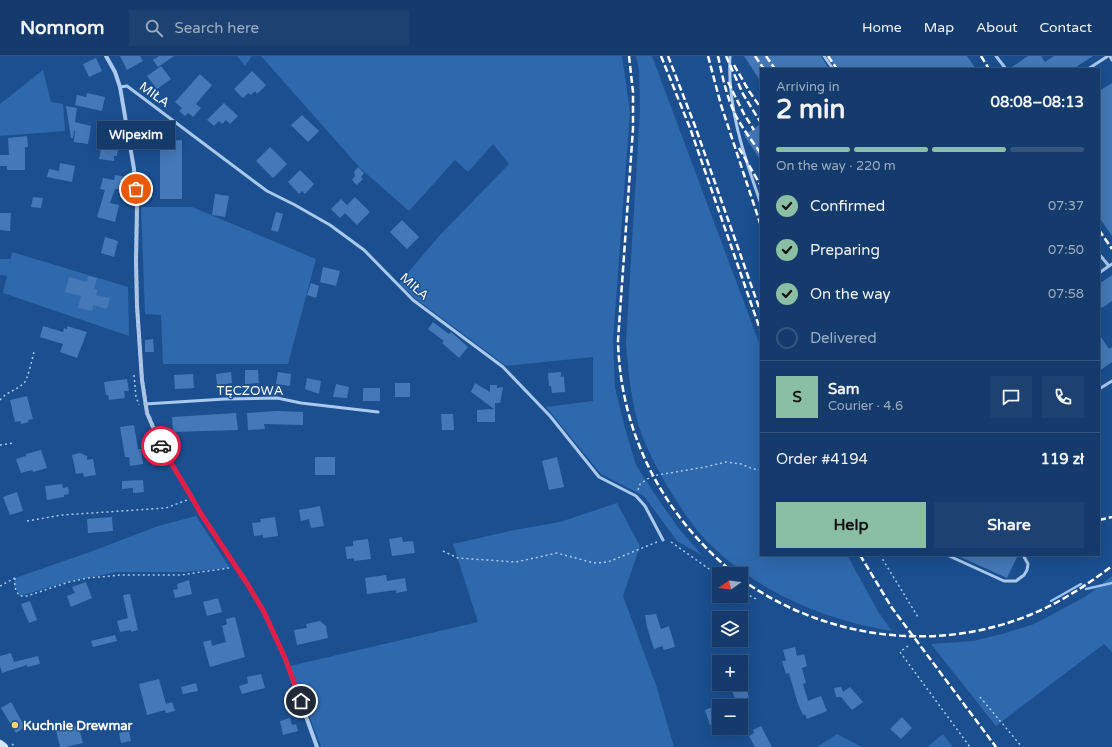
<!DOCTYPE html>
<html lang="en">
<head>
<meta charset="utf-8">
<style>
  body { margin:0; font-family:"Varela Round",sans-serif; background:#1d4271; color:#f1f3f6; height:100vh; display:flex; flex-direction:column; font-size:15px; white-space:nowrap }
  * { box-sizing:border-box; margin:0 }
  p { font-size:13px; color:#9dadc1 }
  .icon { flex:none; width:22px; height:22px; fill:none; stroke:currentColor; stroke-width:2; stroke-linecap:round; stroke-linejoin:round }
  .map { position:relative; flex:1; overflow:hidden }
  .side { position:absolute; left:760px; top:12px; width:340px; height:488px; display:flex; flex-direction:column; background:#143b6b; border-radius:0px; box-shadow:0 4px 16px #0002,0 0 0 1px #33557e }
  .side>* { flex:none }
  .needle { width:26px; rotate:256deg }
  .controls { position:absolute; left:712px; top:511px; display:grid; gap:8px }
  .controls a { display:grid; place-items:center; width:36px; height:36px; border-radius:0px; background:#143b6b; box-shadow:0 4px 16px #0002,0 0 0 1px #33557e; font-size:20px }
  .pin { position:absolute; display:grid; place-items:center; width:34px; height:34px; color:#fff; margin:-17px; border:2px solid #fff; border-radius:50%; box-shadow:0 1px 4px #0007 }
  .courier { position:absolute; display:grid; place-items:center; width:40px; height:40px; margin:-20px; border:3px solid #e11d48; border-radius:50%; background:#fff; color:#222; box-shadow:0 1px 5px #0007 }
  .bubble { position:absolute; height:28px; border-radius:0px; background:#143b6b; box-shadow:0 4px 16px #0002,0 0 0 1px #33557e; font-size:13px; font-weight:700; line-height:28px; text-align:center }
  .head em { font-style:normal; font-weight:700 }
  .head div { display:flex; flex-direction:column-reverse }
  .head { display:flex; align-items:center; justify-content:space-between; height:68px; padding:0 16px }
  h1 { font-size:26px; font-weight:700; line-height:30px }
  .bar { display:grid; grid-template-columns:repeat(4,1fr); gap:6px 4px; align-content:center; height:48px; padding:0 16px }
  .bar i { height:5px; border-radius:3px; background:#33557e }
  .bar .on { background:#8abfa5 }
  .bar p { grid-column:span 4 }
  .line { display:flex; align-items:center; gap:10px; padding:0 16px; border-top:1px solid #33557e }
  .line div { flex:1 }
  .round { display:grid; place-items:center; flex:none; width:42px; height:42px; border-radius:0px; background:#1d4271 }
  ol { padding:0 16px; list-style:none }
  li { display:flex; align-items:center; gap:12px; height:44px }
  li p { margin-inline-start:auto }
  li .icon { padding:4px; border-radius:50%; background:#8abfa5; color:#111; stroke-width:4 }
  li:last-child { color:#9dadc1 }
  li i { width:22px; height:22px; border:2px solid #33557e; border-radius:50% }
  .cta { display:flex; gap:8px; margin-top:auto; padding:8px 16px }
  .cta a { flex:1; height:46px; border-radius:0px; background:#8abfa5; color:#111; font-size:16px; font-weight:700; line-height:46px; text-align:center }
  .cta a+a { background:#1d4271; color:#f1f3f6 }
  header { display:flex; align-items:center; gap:24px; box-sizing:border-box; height:56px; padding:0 20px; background:#143b6b; border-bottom:1px solid #33557e }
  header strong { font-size:19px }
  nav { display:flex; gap:22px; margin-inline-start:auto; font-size:14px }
  .search { width:280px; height:36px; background:#1d4271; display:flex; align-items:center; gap:10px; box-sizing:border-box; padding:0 14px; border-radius:0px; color:#9dadc1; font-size:15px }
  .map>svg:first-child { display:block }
</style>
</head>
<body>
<header>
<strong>Nomnom</strong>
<div class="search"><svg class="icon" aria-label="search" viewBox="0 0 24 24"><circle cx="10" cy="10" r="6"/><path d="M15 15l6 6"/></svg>Search here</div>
<nav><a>Home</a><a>Map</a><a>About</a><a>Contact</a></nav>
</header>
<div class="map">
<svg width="1112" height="691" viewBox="0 0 1112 691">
  <rect width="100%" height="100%" fill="#1b4f8f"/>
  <!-- green -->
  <path fill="#2e69ad" d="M237 0H252L245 10Z
    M261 0H622L630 56 613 284 615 332 625 372 636 409 658 443 680 474 703 500 677 485 644 440 601 418 546 351 593 345V301L506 310 415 242 399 227 439 180 509 108 493 88 468 116 455 104 409 155 360 112Z
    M636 0H652L761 292V499H847L879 557 892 575C828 565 763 538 715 493 695 475 680 451 666 428 655 409 645 389 638 368 631 341 628 315 626 287L640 53 639 14Z
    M43 14 51 46 63 48 65 75 0 80V48Z
    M141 151H192L316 203 288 308H163L161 259 145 258Z
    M12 196 128 231 129 280 3 237 7 220 0 219V203H10L9 210Z
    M617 447 640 490 623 540 656 629 674 691H321L290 610 478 566 453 488 514 474 560 466Z
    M196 460 230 512 184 516H117L67 526 20 540 14 529 15 522 90 496 158 470Z
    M1112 520V596L1104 588 996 670 931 588 973 585 1002 578 1034 568 1085 541Z
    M837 678 862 691H817Z
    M943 678 953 691H927Z"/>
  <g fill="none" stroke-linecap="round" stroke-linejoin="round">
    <!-- stream -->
    <path stroke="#9cc4f0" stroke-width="2.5" d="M1086 533 1112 527
      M1051 545 1081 528"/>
  </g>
  <!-- building -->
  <path fill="#4478b7" d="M120 0H140L143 5 127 14Z
    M159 0H174L158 11 153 4Z
    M744 0H821L829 13H761V26Z
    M828 0H967L976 13H836Z
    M1028 0H1041L1045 6 1054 0H1093L1073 13H1009Z
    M96 2 102 15 89 21 83 8Z
    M161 10 171 23 157 33 147 20Z
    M252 15 266 29 257 38 255 35 251 39 248 37 243 42 234 33Z
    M200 18 212 29 196 48 201 52 193 61 188 57 185 60 179 55 182 52 175 46Z
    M1112 27V180L1099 161V35Z
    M87 37 105 41 102 55 75 49 77 39 86 41Z
    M224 47 238 60 230 68 226 64 222 68 219 65 214 70 207 64Z
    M66 50 77 52 75 66 91 70 88 88 74 86 75 75H74L73 82H71Z
    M302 59 319 75 308 86 291 69Z
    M106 68 121 72 117 100H114V105L99 103Z
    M761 68V105L744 79Z
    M27 80 28 91H25V114H7V110H0V99H9L8 82Z
    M182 84V143H160V85Z
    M270 91 287 108 273 122 256 105Z
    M60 107 75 110 72 126 47 121 49 113 59 115Z
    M358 111 364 117 361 121 363 123 357 129 352 124 355 120 354 116Z
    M300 114 314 128 305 138 302 135 299 138 288 126Z
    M115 119 126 121 123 134 115 133 110 147 119 149 115 166 97 161 105 134 100 133 103 122 114 124Z
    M215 138 229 140 225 161 212 159Z
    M33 141 43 142 41 152 31 151Z
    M355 141 370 156 357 169 345 157 340 162 331 153 341 143 347 149Z
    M276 156 283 158 278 176 271 174Z
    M0 157H11L10 175 0 174Z
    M402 164 419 181 407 193 390 176Z
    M105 181 118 185 114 201 101 197Z
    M323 211 340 215 336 230 320 226Z
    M1112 219V245L1102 252 1099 248V228Z
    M88 220 97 222 94 233 98 234 96 239 110 242 107 253 93 249 92 255 78 252 81 240 65 236 69 221 87 226Z
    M311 227 319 230 316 242 307 239Z
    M433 266 449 278 451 276 468 291 459 302 442 287 444 285 428 273Z
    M43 270 63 276 64 272 67 273V270L87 276 77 302 60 296 63 288 40 281Z
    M1099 278 1109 293 1112 291V306L1099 315Z
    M153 283 154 296H145V284Z
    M245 314H258L259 327 245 328Z
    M231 316 232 327 217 329 216 318Z
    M278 316 291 318 290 330 276 328Z
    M561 316V321L564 320 565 336 552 337 551 330H549L548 317Z
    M193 318 194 332 175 333 174 319Z
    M307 322 321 325 319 338 305 333Z
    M127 323 129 335H124L125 342 109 344 108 339H106L104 326Z
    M395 327H410V341H395Z
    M475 327 490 336V329H497V332L503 331 500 347H495V366H477V354L494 353 471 336Z
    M336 328 349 331 347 342 333 341Z
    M363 332H380V345H363Z
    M27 340 33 363 28 364 29 366 21 368 20 365 15 366 10 344Z
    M277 355 303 356V369L264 368 265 373 248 374 247 357Z
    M236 357 238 374 173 376 172 361Z
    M441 358H453L454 374H442Z
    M134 369 138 393H141L143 408 130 410 129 401H125L120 371Z
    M41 394 47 412 33 416 32 414 21 417 16 403 26 400V398Z
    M80 397 87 400V404L93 403 96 419 84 421 83 417 76 418 72 399Z
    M315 401H335V419H315Z
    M557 401 564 431 549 434 542 405Z
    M143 424 144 436 133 437V432L122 433V425Z
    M62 428 63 432 68 431 69 438 64 439V441L47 444 45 430Z
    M17 436 23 455 10 459 3 441Z
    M320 450 324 470 311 472 309 463 301 465 299 454Z
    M112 461 113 475 88 477 87 463Z
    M275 461 278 480 263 482V479L254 480 252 467 261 466 260 463Z
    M402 481 403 486 413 485 415 497 392 500 389 483Z
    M368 483 371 503 354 505V502L347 503 345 491 353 490V485Z
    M956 499H1018L1007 522Z
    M386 519 387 525 405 522 407 535 396 537V534L367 538 365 522Z
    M189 524 192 538 175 542 173 534 178 533 177 528Z
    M86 526 92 542 71 551 67 540 75 537 72 531Z
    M130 538 138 574 131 576V574L120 576 117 565 128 562 123 539Z
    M218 542 222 556 207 560 203 546Z
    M30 545 37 564 29 567 21 548Z
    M656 558 661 573 669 570 675 591 664 594 662 590 654 593 647 571 645 559Z
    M235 561 245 601 210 611 203 586 211 584 212 590 226 586 222 570 227 568 226 563Z
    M320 565 326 570 328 582 297 589 294 574 307 572 306 568Z
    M719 570V592H718L711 572Z
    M115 579 117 585 93 591 91 585Z
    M795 591 797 600 804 598 807 610 802 612 806 627 803 628 808 645 821 640 827 655 807 663 805 658 803 659 798 648 789 617 786 618 782 605H786L783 594Z
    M11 597 14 606 38 600 40 608 27 611V609L2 617 0 610V600Z
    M261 618 265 632 242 638 239 630 248 627 247 621Z
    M159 623 166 648 172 646 175 655 166 657 165 654 147 659 139 628Z
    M196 627 198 635 183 638 181 631Z
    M744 627 749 641 736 646 731 631Z
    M841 631 843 636 850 631 863 646 852 654 841 641H836L834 632Z
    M11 646 25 671 16 677 1 652Z
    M716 650 719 658V666L710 669 705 654Z
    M902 661 912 672 901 683 890 673Z
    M290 662 292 669 296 668 298 675 283 679 280 665Z
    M78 669 83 687 66 691H60L56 675Z
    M761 670 772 691H755L749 680 754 677 753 674Z
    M129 675 131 685 121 687 119 677Z"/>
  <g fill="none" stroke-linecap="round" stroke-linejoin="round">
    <!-- path -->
    <path stroke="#a9c9ee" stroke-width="1.5" stroke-dasharray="2 3" stroke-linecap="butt" d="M134 319 136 341 139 349
      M0 344C8 335 17 334 24 327 28 323 32 303 34 296
      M0 389 14 387
      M638 434 640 428 652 420 705 411 726 406 741 408 753 413 761 414
      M27 465 62 459 166 452 187 444
      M671 486 719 520
      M443 495 458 502 516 506 557 497 594 507 608 506 657 486
      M880 499 918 561
      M15 522C14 529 15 535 20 540H27L69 526 88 522 121 519H181L229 512
      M0 530 15 522
      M741 535 758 544
      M908 590 900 596 970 691
      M980 641 1022 691
      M12 688 16 691"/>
    <!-- lane -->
    <path stroke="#a9c9ee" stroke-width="3" d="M730 0C727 51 744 100 761 148
      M824 0 833 13
      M996 0 1006 13
      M1110 0 1112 4
      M1088 13 1108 0
      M120 31 127 30 267 135 295 149 330 169 364 194 413 244 503 311 550 360 599 421 636 440 645 450 663 484
      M1099 198 1109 210 1112 208
      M1099 217 1109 210
      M1099 333 1112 325
      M145 348 225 343 277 342 301 347 378 356
      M947 499 1004 525H1016L1024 519 1027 514 1028 508 1023 499"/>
    <!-- street -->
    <path stroke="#a9c9ee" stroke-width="4" d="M106 0 115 16 120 31 134 113 137 152 136 205 137 250 142 324 147 357 162 392 192 442 201 458 248 529 264 556 285 602 317 691"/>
    <!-- secondary -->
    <path stroke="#d6e6fa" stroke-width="8" d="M0 688 4 691"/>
    <!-- rail -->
    <path stroke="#fff" stroke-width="2.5" stroke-dasharray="7 3" stroke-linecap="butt" d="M629 0 633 36V73L618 284C620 377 663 460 735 518
      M661 0 690 72 761 276
      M668 0 695 70 761 257
      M708 0 721 49 761 170
      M718 0C722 19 726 38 734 56 741 71 752 84 761 98
      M726 0 743 38 761 67
      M755 0 764 13
      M766 0 775 13
      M828 0 837 13
      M981 0 989 13
      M734 9 749 35 761 52
      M728 26 744 58 754 74
      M739 92 761 130
      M1099 174 1112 193
      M1099 464 1112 461
      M860 499 892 552 996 691
      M741 523C824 583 937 598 1032 558 1061 546 1087 529 1112 510"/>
  </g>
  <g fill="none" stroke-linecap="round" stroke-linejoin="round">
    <!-- done -->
    <path stroke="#afc1d8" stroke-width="4" stroke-dasharray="0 7.2" d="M136 133 137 152 136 204 137 250 142 324 147 356 161 390"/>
    <!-- route -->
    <path stroke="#e11d48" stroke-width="5" d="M161 390 192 442 201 458 248 529 264 556 285 602 301 645"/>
  </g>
  <!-- markers -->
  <circle fill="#ffd166" stroke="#1b4f8f" stroke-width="1.5" cx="15" cy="669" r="4"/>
  <g text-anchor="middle" stroke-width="3" stroke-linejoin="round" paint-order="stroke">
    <!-- street labels -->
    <g font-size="13" fill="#fff" stroke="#1b4f8f">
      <text transform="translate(155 38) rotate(36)" y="5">MIŁA</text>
      <text transform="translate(415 230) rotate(42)" y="5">MIŁA</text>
      <text x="250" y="339">TĘCZOWA</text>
    </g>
    <!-- poi labels -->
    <g font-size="13" font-weight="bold" fill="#fff" stroke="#1b4f8f" text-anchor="start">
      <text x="23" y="674">Kuchnie Drewmar</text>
    </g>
  </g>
</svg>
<div class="controls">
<a><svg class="needle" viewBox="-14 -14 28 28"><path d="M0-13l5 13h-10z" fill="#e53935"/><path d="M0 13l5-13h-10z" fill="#9dadc1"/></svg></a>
<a><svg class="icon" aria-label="layers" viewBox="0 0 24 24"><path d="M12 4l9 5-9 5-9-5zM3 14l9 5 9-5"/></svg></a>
<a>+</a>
<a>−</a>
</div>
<div class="pin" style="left:136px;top:133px;background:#ea580c"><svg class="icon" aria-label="bag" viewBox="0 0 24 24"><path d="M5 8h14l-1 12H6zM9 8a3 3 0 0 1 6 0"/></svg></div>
<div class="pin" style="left:301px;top:645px;background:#1f2937"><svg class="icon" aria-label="home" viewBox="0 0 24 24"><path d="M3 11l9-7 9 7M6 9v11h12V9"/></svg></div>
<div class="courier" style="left:161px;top:390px"><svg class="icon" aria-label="car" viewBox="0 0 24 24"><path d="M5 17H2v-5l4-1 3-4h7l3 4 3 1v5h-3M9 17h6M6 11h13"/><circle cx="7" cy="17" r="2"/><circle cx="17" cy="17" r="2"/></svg></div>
<div class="bubble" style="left:97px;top:65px;width:78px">Wipexim</div>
<section class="side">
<div class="head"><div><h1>2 min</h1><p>Arriving in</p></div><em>08:08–08:13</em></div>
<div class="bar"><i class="on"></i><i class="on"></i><i class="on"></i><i></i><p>On the way · 220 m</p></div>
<ol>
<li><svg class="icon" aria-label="check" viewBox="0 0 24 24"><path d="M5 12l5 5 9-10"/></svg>Confirmed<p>07:37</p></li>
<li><svg class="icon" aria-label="check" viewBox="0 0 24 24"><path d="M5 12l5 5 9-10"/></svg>Preparing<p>07:50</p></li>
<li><svg class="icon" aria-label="check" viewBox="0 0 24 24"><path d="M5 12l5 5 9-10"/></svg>On the way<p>07:58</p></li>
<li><i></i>Delivered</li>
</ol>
<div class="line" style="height:72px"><b class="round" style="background:#8abfa5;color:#111">S</b><div><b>Sam</b><p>Courier · 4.6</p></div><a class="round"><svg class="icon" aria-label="chat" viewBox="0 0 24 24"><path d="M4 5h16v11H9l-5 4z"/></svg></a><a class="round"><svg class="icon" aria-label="phone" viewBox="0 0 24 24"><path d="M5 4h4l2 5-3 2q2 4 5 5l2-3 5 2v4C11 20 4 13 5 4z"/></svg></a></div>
<div class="line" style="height:52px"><div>Order #4194</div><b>119 zł</b></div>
<div class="cta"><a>Help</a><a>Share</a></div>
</section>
</div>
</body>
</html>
